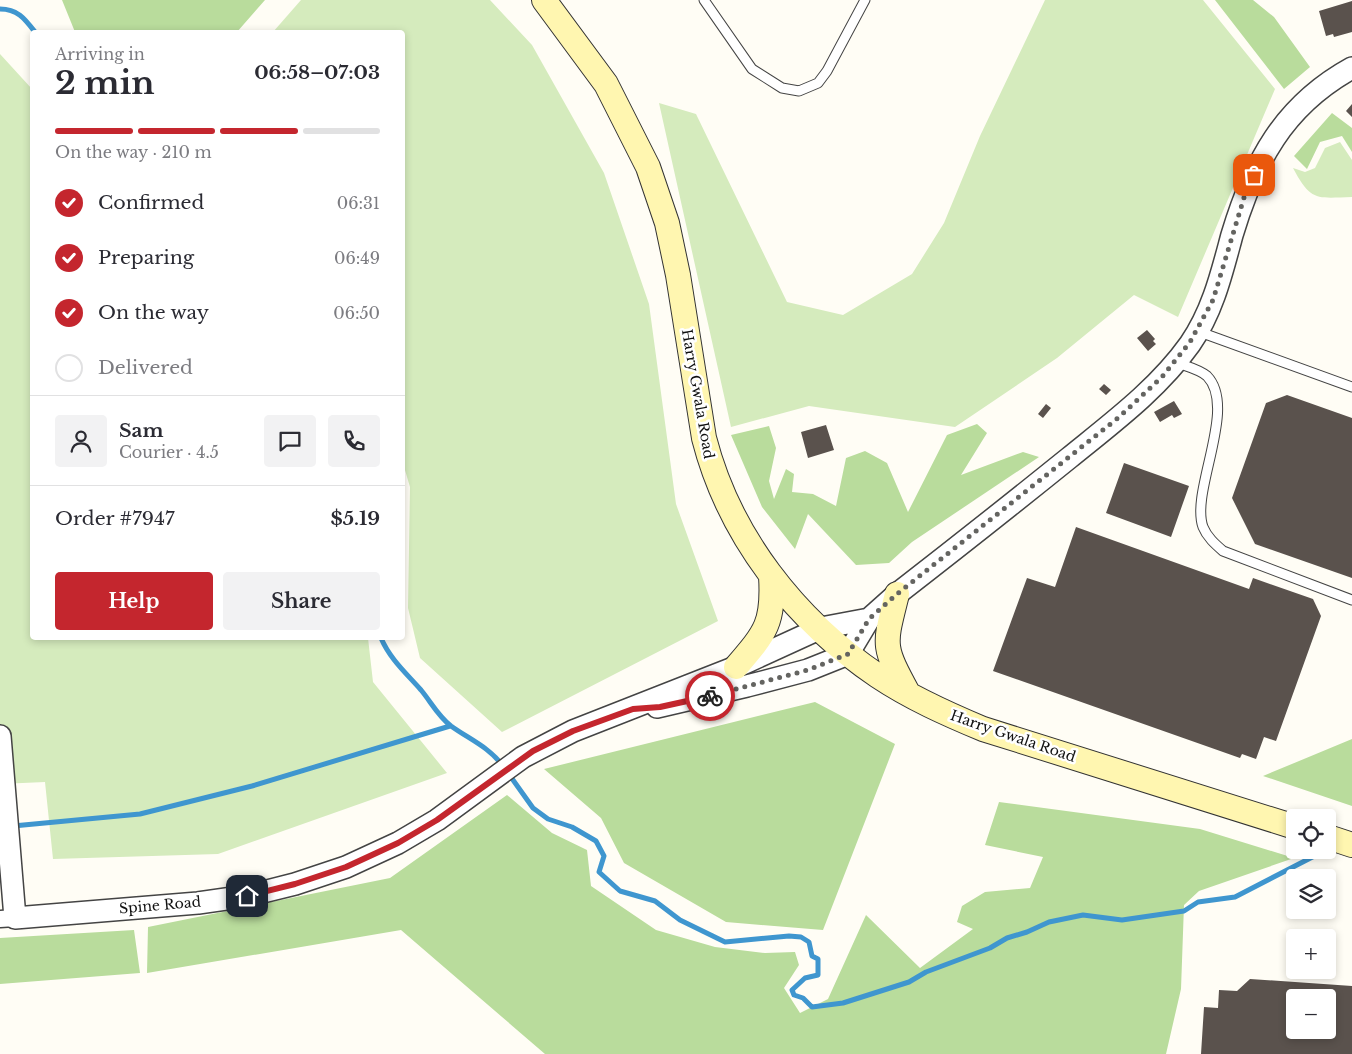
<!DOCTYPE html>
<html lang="en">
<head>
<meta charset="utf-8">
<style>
  body { margin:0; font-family:"Libre Baskerville",serif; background:#f2f2f3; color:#2b2b33; height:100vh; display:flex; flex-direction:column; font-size:19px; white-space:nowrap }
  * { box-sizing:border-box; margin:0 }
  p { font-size:16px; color:#7c7c81 }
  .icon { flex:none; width:28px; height:28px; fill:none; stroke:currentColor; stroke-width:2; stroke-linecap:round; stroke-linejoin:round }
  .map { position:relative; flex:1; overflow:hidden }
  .details { position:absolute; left:30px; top:30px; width:375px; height:610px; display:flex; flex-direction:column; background:#fff; border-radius:5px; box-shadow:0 2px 8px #0003 }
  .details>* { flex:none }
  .tools { position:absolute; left:1286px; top:809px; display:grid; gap:10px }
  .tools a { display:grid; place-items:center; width:50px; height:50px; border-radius:5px; background:#fff; box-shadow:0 2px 8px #0003; font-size:25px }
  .pin { position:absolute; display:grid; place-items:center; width:42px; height:42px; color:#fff; margin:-21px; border-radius:10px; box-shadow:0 2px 8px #0006 }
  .courier { position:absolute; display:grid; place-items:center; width:50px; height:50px; margin:-25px; border:4px solid #c4262e; border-radius:50%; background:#fff; color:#222; box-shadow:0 1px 6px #0007 }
  .overview em { font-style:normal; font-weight:800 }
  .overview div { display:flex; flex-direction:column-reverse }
  .overview { display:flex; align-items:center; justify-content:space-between; height:85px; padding:0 25px }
  h1 { font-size:32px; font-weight:800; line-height:38px }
  .bar { display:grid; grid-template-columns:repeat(4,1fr); gap:8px 5px; align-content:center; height:60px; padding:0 25px }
  .bar i { height:6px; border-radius:4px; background:#e1e1e2 }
  .bar .on { background:#c4262e }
  .bar p { grid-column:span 4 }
  .line { display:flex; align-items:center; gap:12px; padding:0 25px; border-top:1px solid #e1e1e2 }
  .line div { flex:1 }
  .round { display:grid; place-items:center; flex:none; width:52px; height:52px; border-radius:5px; background:#f2f2f3 }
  ol { padding:0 25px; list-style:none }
  li { display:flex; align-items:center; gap:15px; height:55px }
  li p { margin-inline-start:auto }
  li .icon { padding:5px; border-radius:50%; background:#c4262e; color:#fff; stroke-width:4 }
  li:last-child { color:#7c7c81 }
  li i { width:28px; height:28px; border:2px solid #e1e1e2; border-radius:50% }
  .action { display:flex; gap:10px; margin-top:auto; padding:10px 25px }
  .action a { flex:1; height:58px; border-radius:5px; background:#c4262e; color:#fff; font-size:20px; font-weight:800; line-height:58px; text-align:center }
  .action a+a { background:#f2f2f3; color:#2b2b33 }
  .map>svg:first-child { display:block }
</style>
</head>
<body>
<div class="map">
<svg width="1352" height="1054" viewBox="0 0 1352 1054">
  <rect width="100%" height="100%" fill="#fffdf5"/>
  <!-- green -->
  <path fill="#d5ebbd" d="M301 0H490L532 45 604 173 649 304 676 504 718 621 502 732 420 658 408 608 410 487 402 460V32H273Z
    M1045 0H1203L1275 89 1178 317 1134 295 1057 358 955 427 809 406 731 427 659 103 696 114 787 302 843 315 912 274 944 223 980 136Z
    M0 54 32 89V638H368L373 682 447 773 218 854 53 859 45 782 0 784Z
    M1340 142 1352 160V197C1317 198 1311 202 1293 168L1305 172 1315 168 1325 148Z"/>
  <!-- forest -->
  <path fill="#b9dc9c" d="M62 0H265L237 32H75Z
    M1215 0H1253L1274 17 1310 67 1284 89Z
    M1332 113 1352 128V152L1342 136 1320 142 1307 169 1294 156Z
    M977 424 987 433 961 475 1023 452 1039 457 912 542 889 563 856 565 808 514 795 549 762 507 731 435 769 426 776 448 769 481 774 499 786 469 794 474 792 492 813 494 836 506 846 458 865 451 887 463 908 512 947 435Z
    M815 702 895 744 823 930 726 922 624 863 601 818 544 769Z
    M1352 739V806L1263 776Z
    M507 795 552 833 587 850 591 886 656 930 715 947 765 953 795 952 799 965 784 988 800 1013 828 999 866 915 920 968 973 929 957 922 962 906 985 892 1030 888 1043 857 985 845 999 802 1200 829 1294 858 1199 891 1184 905 1181 989 1166 1054H545L401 930 147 973 148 927 390 878Z
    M134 930 140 973 0 984V938Z"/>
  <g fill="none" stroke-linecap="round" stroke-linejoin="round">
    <!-- stream -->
    <path stroke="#3f96cf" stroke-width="5" d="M0 9C18 9 25 19 35 32
      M381 638C390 659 406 673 421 690 431 702 438 716 451 726 469 739 489 747 503 766
      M508 773 533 808 548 819 572 827 596 841 604 856 599 872 620 891 655 901 680 920 725 942 789 936 801 937 809 942 812 956 818 959V975L805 978 792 990 794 995 803 998 812 1007 843 1003 909 982 926 972 990 948 1007 938 1027 932 1049 922 1083 915 1122 920 1184 911 1198 902 1235 897 1326 850
      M13 826 140 814 252 786 450 726"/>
  </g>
  <!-- building -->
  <path fill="#5a524d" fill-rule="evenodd" d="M1352 1V32L1334 37 1333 34 1326 36 1319 11Z
    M1352 104V117L1346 111Z
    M1147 330 1155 339 1153 341 1156 344 1148 351 1137 338Z
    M1104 384 1111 390 1106 395 1099 389Z
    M1287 395 1352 418V578L1255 544 1232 498 1266 403Z
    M1174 401 1182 414 1174 418 1172 415 1160 422 1154 412Z
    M1046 404 1051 408 1043 418 1038 414Z
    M826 425 834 450 808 458 801 432Z
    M1124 463 1189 486 1171 537 1106 513Z
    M1076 527 1249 589 1253 578 1313 599 1321 616 1276 741 1264 737 1256 759 1242 754 1240 758 993 671 1027 578 1055 587Z
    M1250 979 1352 986V1054H1201L1204 1007 1218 1008 1219 990 1237 991ZM1295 998H1328V1030H1295Z"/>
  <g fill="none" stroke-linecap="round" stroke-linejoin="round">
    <!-- service casing -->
    <g stroke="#444" stroke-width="11">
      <path id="service" d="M704 0 752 69 782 88 799 91 818 83 827 71 865 0
        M1197 331 1352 387
        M1175 362C1185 366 1199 369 1207 376 1238 408 1190 491 1203 527 1207 537 1215 544 1223 551L1352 600"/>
    </g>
    <!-- minor casing -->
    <g stroke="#444" stroke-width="19">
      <path id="minor" d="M0 919 15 918"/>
    </g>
    <!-- tertiary casing -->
    <g stroke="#444" stroke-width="24">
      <path id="tertiary" d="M657 707 747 686 808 670 848 654 869 619 897 594C955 549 1012 504 1069 458 1112 423 1158 389 1190 344 1213 311 1222 272 1232 235 1254 162 1283 106 1352 68
        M0 736 15 918 198 903 247 896 295 884 346 867 398 843 437 820 523 757 573 731 736 667 821 628 869 619"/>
    </g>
    <!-- secondary casing -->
    <g stroke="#333" stroke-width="26">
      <path id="secondary" d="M544 0 606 84 648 167 667 223 678 275 704 438C729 536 795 620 878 676 911 698 947 714 983 729L1295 827
        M897 594C884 646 882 645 908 693
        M736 667C766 632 774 623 771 576
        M1328 837 1352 845"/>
    </g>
    <!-- service -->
    <use href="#service" stroke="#fff" stroke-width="9"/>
    <!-- minor -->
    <use href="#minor" stroke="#fff" stroke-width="16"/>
    <!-- tertiary -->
    <use href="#tertiary" stroke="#fff" stroke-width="21"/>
    <!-- secondary -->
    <use href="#secondary" stroke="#fff6b0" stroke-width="24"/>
  </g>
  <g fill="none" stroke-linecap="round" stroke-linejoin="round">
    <!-- done -->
    <path stroke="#646461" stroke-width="5" stroke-dasharray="0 9" d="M710 696 808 670 848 654 869 619 897 594 1118 418 1162 377 1190 342 1213 300 1246 191 1254 175"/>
    <!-- route -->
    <path stroke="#c4262e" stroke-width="6" d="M247 896 295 884 346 867 398 843 437 820 533 751 573 731 633 709 660 707 710 696"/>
  </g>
  <g text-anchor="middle" stroke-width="5" stroke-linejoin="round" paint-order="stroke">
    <!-- street labels -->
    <g font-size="14" fill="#111" stroke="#fff">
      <text transform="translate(698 394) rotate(80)" y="5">Harry Gwala Road</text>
      <text transform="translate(1013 736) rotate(19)" y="5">Harry Gwala Road</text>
      <text transform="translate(160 905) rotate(-5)" y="5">Spine Road</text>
    </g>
  </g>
</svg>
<div class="tools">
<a><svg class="icon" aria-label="locate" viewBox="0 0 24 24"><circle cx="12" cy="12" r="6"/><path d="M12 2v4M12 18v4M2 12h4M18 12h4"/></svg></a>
<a><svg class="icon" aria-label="layers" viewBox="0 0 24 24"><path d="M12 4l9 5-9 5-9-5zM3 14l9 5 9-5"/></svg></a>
<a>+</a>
<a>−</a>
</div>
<div class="pin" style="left:1254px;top:175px;background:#ea580c"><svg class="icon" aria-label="bag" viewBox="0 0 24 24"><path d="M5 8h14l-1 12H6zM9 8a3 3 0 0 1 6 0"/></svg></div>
<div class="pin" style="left:247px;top:896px;background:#1f2937"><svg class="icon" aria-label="home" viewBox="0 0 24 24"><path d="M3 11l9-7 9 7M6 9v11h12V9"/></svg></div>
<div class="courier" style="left:710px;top:696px"><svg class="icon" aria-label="bike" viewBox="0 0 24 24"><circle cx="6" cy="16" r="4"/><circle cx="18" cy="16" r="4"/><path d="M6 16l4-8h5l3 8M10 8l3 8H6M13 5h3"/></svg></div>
<section class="details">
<div class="overview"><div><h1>2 min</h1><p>Arriving in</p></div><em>06:58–07:03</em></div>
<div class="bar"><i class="on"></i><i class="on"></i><i class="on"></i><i></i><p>On the way · 210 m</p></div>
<ol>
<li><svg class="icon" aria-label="check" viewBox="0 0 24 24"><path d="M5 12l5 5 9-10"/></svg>Confirmed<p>06:31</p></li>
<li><svg class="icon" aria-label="check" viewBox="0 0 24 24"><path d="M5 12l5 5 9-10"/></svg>Preparing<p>06:49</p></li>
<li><svg class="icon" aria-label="check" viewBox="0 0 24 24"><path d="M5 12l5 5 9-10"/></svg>On the way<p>06:50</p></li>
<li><i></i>Delivered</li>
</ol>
<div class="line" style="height:90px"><a class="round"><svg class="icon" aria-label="person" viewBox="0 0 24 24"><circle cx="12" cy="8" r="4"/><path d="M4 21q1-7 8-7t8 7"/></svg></a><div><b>Sam</b><p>Courier · 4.5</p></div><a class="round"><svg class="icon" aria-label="chat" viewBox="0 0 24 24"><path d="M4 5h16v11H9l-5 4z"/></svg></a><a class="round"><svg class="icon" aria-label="phone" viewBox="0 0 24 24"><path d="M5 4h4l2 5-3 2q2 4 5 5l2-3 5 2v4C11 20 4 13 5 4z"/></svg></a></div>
<div class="line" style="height:65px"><div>Order #7947</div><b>$5.19</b></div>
<div class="action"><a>Help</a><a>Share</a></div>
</section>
</div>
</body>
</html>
